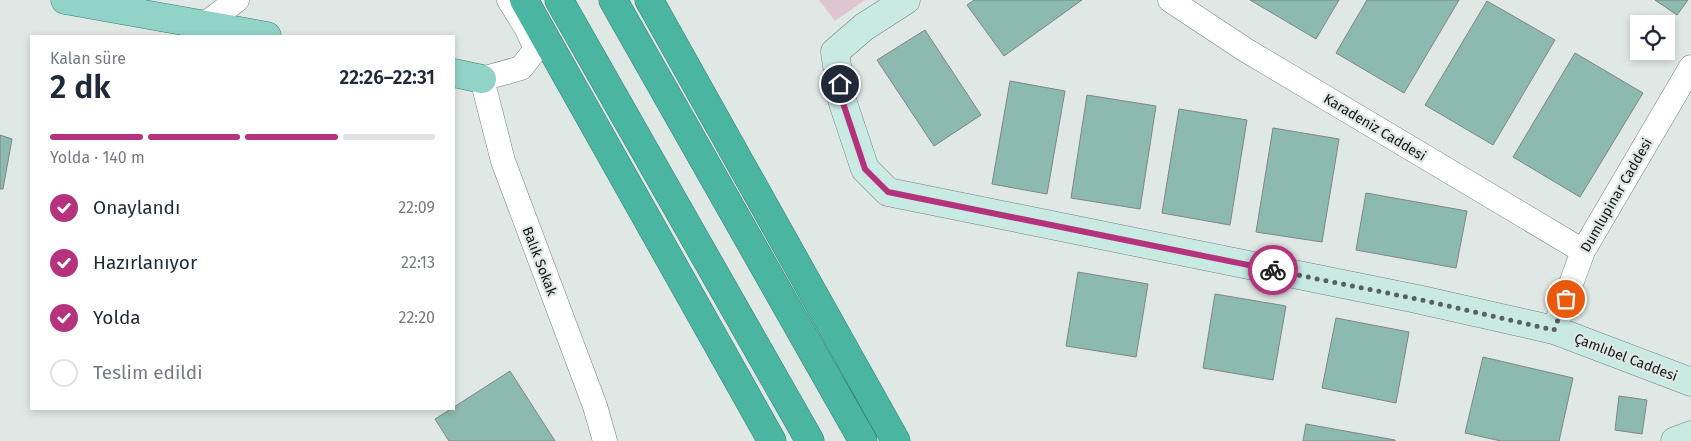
<!DOCTYPE html>
<html lang="tr">
<head>
<meta charset="utf-8">
<style>
  body { margin:0; font-family:"Fira Sans",sans-serif; background:#f6f6f7; color:#1f2937; height:100vh; display:flex; flex-direction:column; font-size:19px; white-space:nowrap }
  * { box-sizing:border-box; margin:0 }
  p { font-size:16px; color:#747a83 }
  .icon { flex:none; width:28px; height:28px; fill:none; stroke:currentColor; stroke-width:2; stroke-linecap:round; stroke-linejoin:round }
  .map { position:relative; flex:1; overflow:hidden }
  .drawer { position:absolute; left:30px; top:35px; width:425px; height:375px; display:flex; flex-direction:column; background:#fff; border-radius:0px; box-shadow:0 2px 8px #0003 }
  .drawer>* { flex:none }
  .tools { position:absolute; left:1630px; top:15px; display:grid; gap:10px }
  .tools a { display:grid; place-items:center; width:45px; height:45px; border-radius:0px; background:#fff; box-shadow:0 2px 8px #0003; font-size:25px }
  .pin { position:absolute; display:grid; place-items:center; width:42px; height:42px; color:#fff; margin:-21px; border:2px solid #fff; border-radius:50%; box-shadow:0 1px 5px #0007 }
  .courier { position:absolute; display:grid; place-items:center; width:50px; height:50px; margin:-25px; border:4px solid #b5337d; border-radius:50%; background:#fff; color:#222; box-shadow:0 1px 6px #0007 }
  .overview em { font-style:normal; font-weight:600 }
  .overview div { display:flex; flex-direction:column-reverse }
  .overview { display:flex; align-items:center; justify-content:space-between; height:85px; padding:0 20px }
  h1 { font-size:32px; font-weight:600; line-height:38px }
  .bar { display:grid; grid-template-columns:repeat(4,1fr); gap:8px 5px; align-content:center; height:60px; padding:0 20px }
  .bar i { height:6px; border-radius:4px; background:#e0e1e3 }
  .bar .current { background:#b5337d }
  .bar p { grid-column:span 4 }
  ol { padding:0 20px; list-style:none }
  li { display:flex; align-items:center; gap:15px; height:55px }
  li p { margin-inline-start:auto }
  li .icon { padding:5px; border-radius:50%; background:#b5337d; color:#fff; stroke-width:4 }
  li:last-child { color:#747a83 }
  li i { width:28px; height:28px; border:2px solid #e0e1e3; border-radius:50% }
  .map>svg:first-child { display:block }
</style>
</head>
<body>
<div class="map">
<svg width="1691" height="441" viewBox="0 0 1691 441">
  <rect width="100%" height="100%" fill="#e0e8e6"/>
  <!-- green -->
  <path fill="#dec6d0" d="M819 0H865L835 21Z"/>
  <!-- building -->
  <path fill="#8dbab0" stroke="#7f8684" d="M974 0H1082L1004 56 967 5Z
    M1250 0H1339L1316 39Z
    M1367 0H1459L1404 93 1336 53Z
    M1655 0H1688L1677 15Z
    M1487 1 1555 40 1493 145 1425 105Z
    M925 30 981 115 934 146 877 60Z
    M1575 53 1643 93 1580 197 1513 157Z
    M1010 81 1065 91 1047 194 992 184Z
    M1087 95 1156 106 1140 209 1071 198Z
    M1179 109 1247 120 1230 225 1162 213Z
    M1273 128 1339 139 1322 242 1256 232Z
    M0 135 12 139 3 189H0Z
    M1366 193 1467 211 1456 268 1356 250Z
    M1078 272 1148 284 1136 357 1066 346Z
    M1215 294 1286 306 1273 380 1203 368Z
    M1336 318 1409 332 1396 403 1322 388Z
    M1483 357 1573 378 1559 441H1501L1465 433Z
    M510 371 555 441H449L435 419 451 409H454V407Z
    M1619 396 1647 400 1642 434 1615 430Z
    M1306 424 1395 440V441H1303Z"/>
  <g fill="none" stroke-linecap="round" stroke-linejoin="round">
    <!-- street casing -->
    <g stroke="#787f7d" stroke-width="25">
      <path id="street" d="M509 0 527 29 536 49 521 68 482 79 503 161 595 406 605 441
        M1170 0 1244 49 1583 251
        M205 24 237 0
        M1554 330 1583 251 1691 67"/>
    </g>
    <!-- secondary casing -->
    <g stroke="#787f7d" stroke-width="29">
      <path id="secondary" d="M906 0 864 27 835 52 842 100 865 169 888 192 1417 299 1554 330 1691 382
        M1675 441 1691 435"/>
    </g>
    <!-- primary casing -->
    <g stroke="#377e70" stroke-width="29">
      <path id="primary" d="M65 0 267 36
        M454 73 482 79"/>
    </g>
    <!-- highway casing -->
    <g stroke="#377e70" stroke-width="29">
      <path id="highway" d="M524 0 772 441
        M559 0 810 441
        M613 0 863 441
        M649 0 896 441"/>
    </g>
    <!-- street -->
    <use href="#street" stroke="#fff" stroke-width="24"/>
    <!-- secondary -->
    <use href="#secondary" stroke="#c9e9e3" stroke-width="28"/>
    <!-- primary -->
    <use href="#primary" stroke="#92d3c7" stroke-width="28"/>
    <!-- highway -->
    <use href="#highway" stroke="#4ab6a1" stroke-width="28"/>
  </g>
  <g fill="none" stroke-linecap="round" stroke-linejoin="round">
    <!-- done -->
    <path stroke="#5b605f" stroke-width="5" stroke-dasharray="0 9" d="M1273 270 1417 299 1554 330 1566 299"/>
    <!-- route -->
    <path stroke="#b5337d" stroke-width="6" d="M840 84 842 100 865 169 888 192 1273 270"/>
  </g>
  <g text-anchor="middle" stroke-width="4.5" stroke-linejoin="round" paint-order="stroke">
    <!-- street labels -->
    <g font-size="14" fill="#141716" stroke="#e0e8e6">
      <text transform="translate(1375 127) rotate(31)" y="5">Karadeniz Caddesi</text>
      <text transform="translate(1616 195) rotate(-60)" y="5">Dumlupinar Caddesi</text>
      <text transform="translate(540 261) rotate(69)" y="5">Balık Sokak</text>
      <text transform="translate(1626 357) rotate(21)" y="5">Çamlıbel Caddesi</text>
    </g>
  </g>
</svg>
<div class="tools">
<a><svg class="icon" aria-label="locate" viewBox="0 0 24 24"><circle cx="12" cy="12" r="6"/><path d="M12 2v4M12 18v4M2 12h4M18 12h4"/></svg></a>
</div>
<div class="pin" style="left:1566px;top:299px;background:#ea580c"><svg class="icon" aria-label="bag" viewBox="0 0 24 24"><path d="M5 8h14l-1 12H6zM9 8a3 3 0 0 1 6 0"/></svg></div>
<div class="pin" style="left:840px;top:84px;background:#1f2937"><svg class="icon" aria-label="home" viewBox="0 0 24 24"><path d="M3 11l9-7 9 7M6 9v11h12V9"/></svg></div>
<div class="courier" style="left:1273px;top:270px"><svg class="icon" aria-label="bike" viewBox="0 0 24 24"><circle cx="6" cy="16" r="4"/><circle cx="18" cy="16" r="4"/><path d="M6 16l4-8h5l3 8M10 8l3 8H6M13 5h3"/></svg></div>
<section class="drawer">
<div class="overview"><div><h1>2 dk</h1><p>Kalan süre</p></div><em>22:26–22:31</em></div>
<div class="bar"><i class="current"></i><i class="current"></i><i class="current"></i><i></i><p>Yolda · 140 m</p></div>
<ol>
<li><svg class="icon" aria-label="check" viewBox="0 0 24 24"><path d="M5 12l5 5 9-10"/></svg>Onaylandı<p>22:09</p></li>
<li><svg class="icon" aria-label="check" viewBox="0 0 24 24"><path d="M5 12l5 5 9-10"/></svg>Hazırlanıyor<p>22:13</p></li>
<li><svg class="icon" aria-label="check" viewBox="0 0 24 24"><path d="M5 12l5 5 9-10"/></svg>Yolda<p>22:20</p></li>
<li><i></i>Teslim edildi</li>
</ol>
</section>
</div>
</body>
</html>
